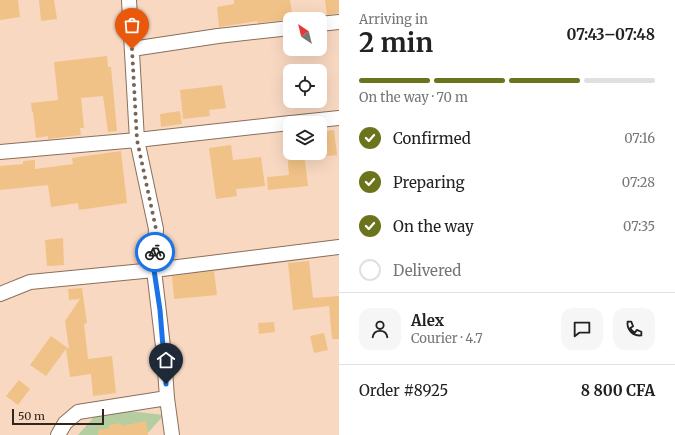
<!DOCTYPE html>
<html lang="en">
<head>
<meta charset="utf-8">
<style>
  body { margin:0; font-family:Merriweather,serif; background:#f6f6f6; color:#222; height:100vh; display:flex; flex-direction:column; font-size:15px; white-space:nowrap }
  * { box-sizing:border-box; margin:0 }
  p { font-size:13px; color:#767676 }
  .icon { flex:none; width:22px; height:22px; fill:none; stroke:currentColor; stroke-width:2; stroke-linecap:round; stroke-linejoin:round }
  .map { position:relative; flex:1; overflow:hidden }
  .panel { display:flex; flex-direction:column; background:#fff; width:336px }
  .panel>* { flex:none }
  .needle { width:26px; rotate:325deg }
  .tools { position:absolute; left:283px; top:12px; display:grid; gap:8px }
  .tools a { display:grid; place-items:center; width:44px; height:44px; border-radius:8px; background:#fff; box-shadow:0 4px 16px #0002; font-size:20px }
  .scale { position:absolute; left:12px; bottom:10px; width:92px; box-sizing:border-box; padding-left:4px; border:2px solid #31251d; border-top:0; font-size:11px; line-height:14px; white-space:nowrap; color:#31251d; -webkit-text-stroke:3px #f8d8c1; paint-order:stroke }
  .pin { position:absolute; display:grid; place-items:center; width:34px; height:34px; color:#fff; margin:-41px -17px; border-radius:50% 50% 50% 0; rotate:-45deg; box-shadow:0 0 4px #0007 }
  .pin .icon { rotate:45deg }
  .courier { position:absolute; display:grid; place-items:center; width:40px; height:40px; margin:-20px; border:3px solid #1a73e8; border-radius:50%; background:#fff; color:#222; box-shadow:0 1px 5px #0007 }
  .headline em { font-style:normal; font-weight:700 }
  .headline div { display:flex; flex-direction:column-reverse }
  .headline { display:flex; align-items:center; justify-content:space-between; height:68px; padding:0 20px }
  h1 { font-size:26px; font-weight:700; line-height:30px }
  .bar { display:grid; grid-template-columns:repeat(4,1fr); gap:6px 4px; align-content:center; height:48px; padding:0 20px }
  .bar i { height:5px; border-radius:3px; background:#e0e0e0 }
  .bar .active { background:#6b731c }
  .bar p { grid-column:span 4 }
  .line { display:flex; align-items:center; gap:10px; padding:0 20px; border-top:1px solid #e0e0e0 }
  .line div { flex:1 }
  .round { display:grid; place-items:center; flex:none; width:42px; height:42px; border-radius:12px; background:#f6f6f6 }
  ol { padding:0 20px; list-style:none }
  li { display:flex; align-items:center; gap:12px; height:44px }
  li p { margin-inline-start:auto }
  li .icon { padding:4px; border-radius:50%; background:#6b731c; color:#fff; stroke-width:4 }
  li:last-child { color:#767676 }
  li i { width:22px; height:22px; border:2px solid #e0e0e0; border-radius:50% }
  main { display:flex; flex:1; min-height:0 }
  .map>svg:first-child { display:block }
</style>
</head>
<body>
<main>
<div class="map">
<svg width="339" height="435" viewBox="0 0 339 435">
  <rect width="100%" height="100%" fill="#f8d8c1"/>
  <!-- green -->
  <path fill="#b5cea1" d="M102 408 164 415 146 435H78Z"/>
  <!-- building -->
  <path fill="#f1c287" d="M0 0H18L20 17 0 20Z
    M39 0H54L57 19 41 21Z
    M234 0H290L293 19 258 23 257 21 219 27 217 7 234 4Z
    M325 0H339V13L327 15Z
    M107 56 108 67H111L117 131 108 132 103 96 81 98 84 128H80L81 135 48 139V136L36 138 33 112H32L31 103 58 100 54 62Z
    M222 85 226 108 209 110 210 116 183 119 180 90Z
    M180 111 182 124 161 127 160 114Z
    M334 130 337 155 320 157V132Z
    M231 145 233 160 261 157 265 186 236 189 237 196 216 199 209 148Z
    M121 151 127 203 79 210 78 203 51 207 48 185 0 190V166L23 164V161L35 160V169L73 164 72 158Z
    M287 153H304L308 186 268 190 267 177 289 175Z
    M63 238 64 265 47 266 45 240Z
    M309 261 313 298 339 296V339H332L329 306 293 310 288 263Z
    M214 271 217 295 174 299 172 276Z
    M82 288 87 323 84 324 88 359 112 356 116 393 93 396 91 374 70 377 66 349 46 376 30 365 51 336 69 349 65 321 80 299 69 300 68 289Z
    M274 322 275 332 259 334 258 323Z
    M324 333 328 350 314 353 310 336Z
    M19 380 30 389 18 405 6 396Z
    M146 421 148 435H98V430L109 428V425L121 423V426Z"/>
  <g fill="none" stroke-linecap="round" stroke-linejoin="round">
    <!-- minor casing -->
    <g stroke="#8b6f5a" stroke-width="16">
      <path id="minor" d="M129 0 137 140 156 229 154 270 164 355 167 398 172 435
        M320 24 339 22
        M132 49 218 36 290 28
        M291 123 339 118
        M0 152 137 140 290 123
        M0 294 30 282 154 270 339 247
        M58 435 65 423 78 412 167 398"/>
    </g>
    <!-- minor -->
    <use href="#minor" stroke="#fff" stroke-width="14"/>
  </g>
  <g fill="none" stroke-linecap="round" stroke-linejoin="round">
    <!-- done -->
    <path stroke="#776456" stroke-width="4" stroke-dasharray="0 7.2" d="M132 49 137 140 156 229 155 252"/>
    <!-- route -->
    <path stroke="#1a73e8" stroke-width="5" d="M155 252 154 270 160 310 166 384"/>
  </g>
</svg>
<div class="tools">
<a><svg class="needle" viewBox="-14 -14 28 28"><path d="M0-13l5 13h-10z" fill="#e53935"/><path d="M0 13l5-13h-10z" fill="#767676"/></svg></a>
<a><svg class="icon" aria-label="locate" viewBox="0 0 24 24"><circle cx="12" cy="12" r="6"/><path d="M12 2v4M12 18v4M2 12h4M18 12h4"/></svg></a>
<a><svg class="icon" aria-label="layers" viewBox="0 0 24 24"><path d="M12 4l9 5-9 5-9-5zM3 14l9 5 9-5"/></svg></a>
</div>
<div class="scale">50 m</div>
<div class="pin" style="left:132px;top:49px;background:#ea580c"><svg class="icon" aria-label="bag" viewBox="0 0 24 24"><path d="M5 8h14l-1 12H6zM9 8a3 3 0 0 1 6 0"/></svg></div>
<div class="pin" style="left:166px;top:384px;background:#1f2937"><svg class="icon" aria-label="home" viewBox="0 0 24 24"><path d="M3 11l9-7 9 7M6 9v11h12V9"/></svg></div>
<div class="courier" style="left:155px;top:252px"><svg class="icon" aria-label="bike" viewBox="0 0 24 24"><circle cx="6" cy="16" r="4"/><circle cx="18" cy="16" r="4"/><path d="M6 16l4-8h5l3 8M10 8l3 8H6M13 5h3"/></svg></div>
</div>
<section class="panel">
<div class="headline"><div><h1>2 min</h1><p>Arriving in</p></div><em>07:43–07:48</em></div>
<div class="bar"><i class="active"></i><i class="active"></i><i class="active"></i><i></i><p>On the way · 70 m</p></div>
<ol>
<li><svg class="icon" aria-label="check" viewBox="0 0 24 24"><path d="M5 12l5 5 9-10"/></svg>Confirmed<p>07:16</p></li>
<li><svg class="icon" aria-label="check" viewBox="0 0 24 24"><path d="M5 12l5 5 9-10"/></svg>Preparing<p>07:28</p></li>
<li><svg class="icon" aria-label="check" viewBox="0 0 24 24"><path d="M5 12l5 5 9-10"/></svg>On the way<p>07:35</p></li>
<li><i></i>Delivered</li>
</ol>
<div class="line" style="height:72px"><a class="round"><svg class="icon" aria-label="person" viewBox="0 0 24 24"><circle cx="12" cy="8" r="4"/><path d="M4 21q1-7 8-7t8 7"/></svg></a><div><b>Alex</b><p>Courier · 4.7</p></div><a class="round"><svg class="icon" aria-label="chat" viewBox="0 0 24 24"><path d="M4 5h16v11H9l-5 4z"/></svg></a><a class="round"><svg class="icon" aria-label="phone" viewBox="0 0 24 24"><path d="M5 4h4l2 5-3 2q2 4 5 5l2-3 5 2v4C11 20 4 13 5 4z"/></svg></a></div>
<div class="line" style="height:52px"><div>Order #8925</div><b>8 800 CFA</b></div>
</section>
</main>
</body>
</html>
